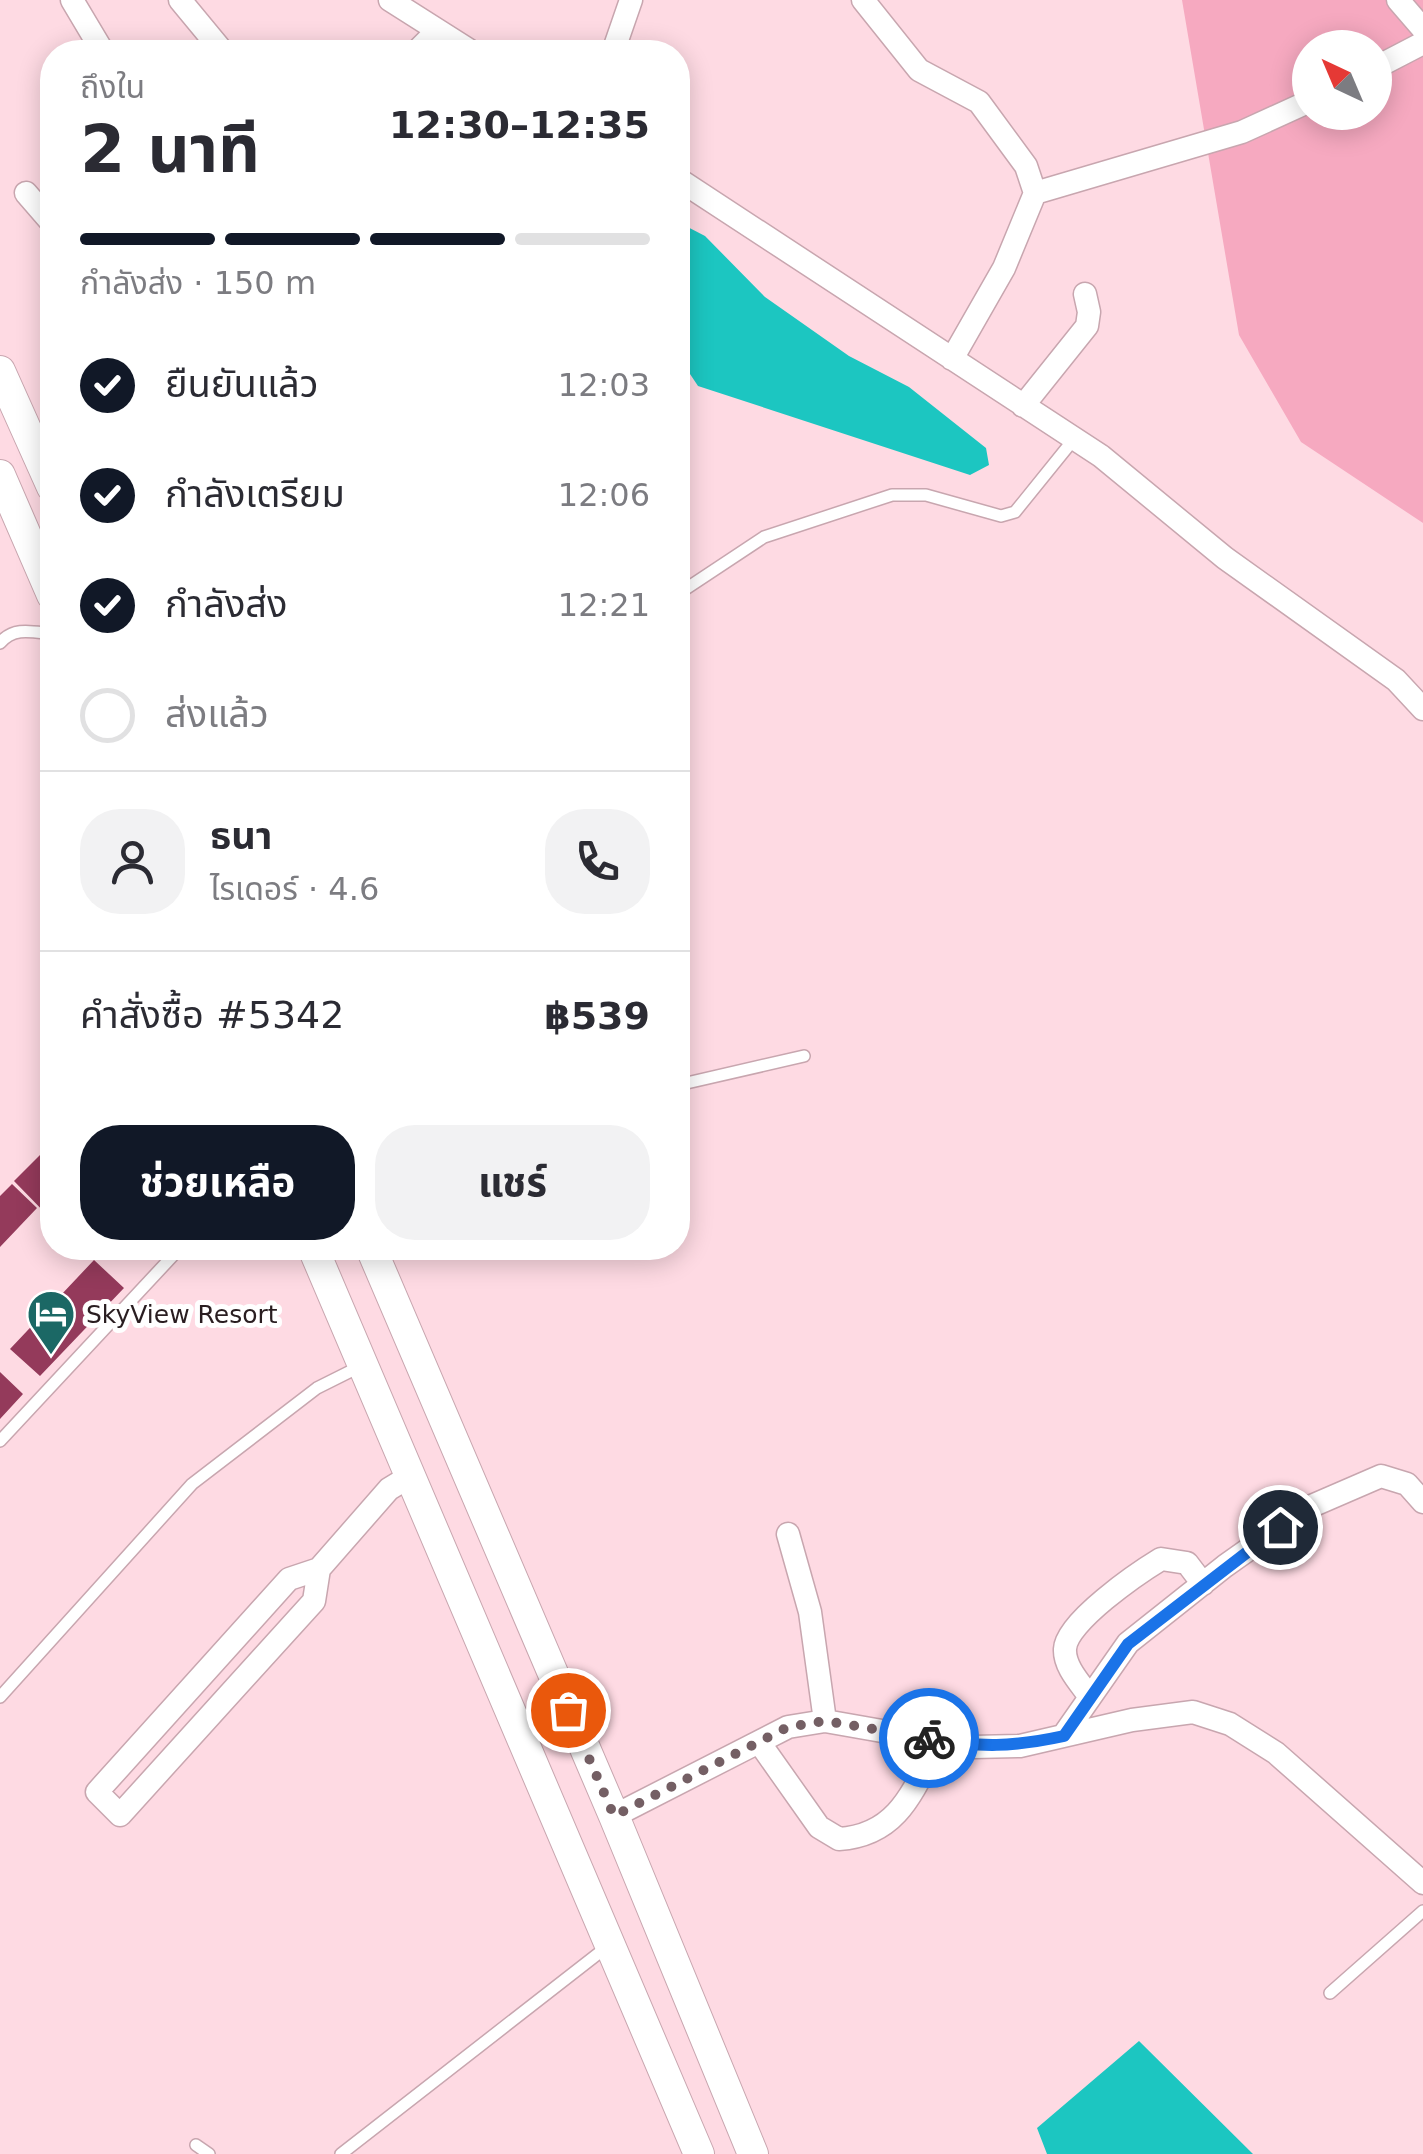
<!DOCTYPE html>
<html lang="th">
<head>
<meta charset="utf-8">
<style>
  body { margin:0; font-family:"DejaVu Sans","Noto Sans Thai",sans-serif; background:#f2f2f3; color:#2b2b33; height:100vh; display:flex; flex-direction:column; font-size:38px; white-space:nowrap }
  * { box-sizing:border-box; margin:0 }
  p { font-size:32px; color:#7c7c81 }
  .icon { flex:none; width:55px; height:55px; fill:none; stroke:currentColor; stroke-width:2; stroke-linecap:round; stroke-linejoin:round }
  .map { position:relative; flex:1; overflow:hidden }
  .panel { position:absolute; left:40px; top:40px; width:650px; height:1220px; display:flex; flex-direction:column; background:#fff; border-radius:40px; box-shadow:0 5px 25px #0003 }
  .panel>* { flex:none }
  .needle { width:65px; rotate:316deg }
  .buttons { position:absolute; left:1292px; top:30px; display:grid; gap:20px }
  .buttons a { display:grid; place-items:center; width:100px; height:100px; border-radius:50%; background:#fff; box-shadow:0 5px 25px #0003; font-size:50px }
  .pin { position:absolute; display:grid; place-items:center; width:85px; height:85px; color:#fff; margin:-42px; border:5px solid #fff; border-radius:50%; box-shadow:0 2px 10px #0007 }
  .courier { position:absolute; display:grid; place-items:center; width:100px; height:100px; margin:-50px; border:8px solid #1a73e8; border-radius:50%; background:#fff; color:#222; box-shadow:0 2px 12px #0007 }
  .head em { font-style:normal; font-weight:700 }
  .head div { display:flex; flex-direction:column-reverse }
  .head { display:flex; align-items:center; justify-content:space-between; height:170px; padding:0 40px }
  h1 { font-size:65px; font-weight:700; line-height:75px }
  .bar { display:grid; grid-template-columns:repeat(4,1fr); gap:15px 10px; align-content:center; height:120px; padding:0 40px }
  .bar i { height:12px; border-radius:8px; background:#e1e1e2 }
  .bar .active { background:#111827 }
  .bar p { grid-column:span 4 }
  .line { display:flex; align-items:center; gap:25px; padding:0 40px; border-top:2px solid #e1e1e2 }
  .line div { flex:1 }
  .round { display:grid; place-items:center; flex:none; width:105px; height:105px; border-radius:40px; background:#f2f2f3 }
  ol { padding:0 40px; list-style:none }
  li { display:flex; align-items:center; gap:30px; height:110px }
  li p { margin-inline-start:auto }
  li .icon { padding:10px; border-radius:50%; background:#111827; color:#fff; stroke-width:4 }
  li:last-child { color:#7c7c81 }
  li i { width:55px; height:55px; border:5px solid #e1e1e2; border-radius:50% }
  .primary-button { display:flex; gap:20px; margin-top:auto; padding:20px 40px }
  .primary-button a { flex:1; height:115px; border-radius:40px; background:#111827; color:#fff; font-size:40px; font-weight:700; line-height:115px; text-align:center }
  .primary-button a+a { background:#f2f2f3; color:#2b2b33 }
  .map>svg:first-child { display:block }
</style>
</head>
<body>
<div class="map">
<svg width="1423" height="2154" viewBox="0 0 1423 2154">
  <rect width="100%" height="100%" fill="#fedae3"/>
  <!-- green -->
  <path fill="#f6a9c0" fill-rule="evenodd" d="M1182 0H1423V523L1301 442 1239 335ZM1310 48H1375V112H1310Z"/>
  <!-- water -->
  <path fill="#1cc6c1" d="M678 222 705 236 765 297 849 356 909 387 986 448 989 465 970 475 698 386 678 356Z
    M1139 2041 1253 2154H1047L1037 2128Z"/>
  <!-- building -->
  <path fill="#943a5b" d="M40 1155 52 1169V1220L14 1181Z
    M12 1184 37 1208 0 1247V1196Z
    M94 1260 124 1288 40 1376 10 1349Z
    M0 1372 23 1394 0 1419Z"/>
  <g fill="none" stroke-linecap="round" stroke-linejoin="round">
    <!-- service casing -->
    <g stroke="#c8a6af" stroke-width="14">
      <path id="service" d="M678 594 764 537 892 495H926L1001 516 1015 512 1074 439
        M0 643C14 626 33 632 52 634
        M678 1085 804 1056
        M0 1441 180 1248
        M0 1697 192 1484 317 1388 359 1367
        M1330 1993 1423 1911
        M196 2145 209 2154
        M341 2154 608 1946"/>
    </g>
    <!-- minor casing -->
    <g stroke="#c8a6af" stroke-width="25">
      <path id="minor" d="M72 0 103 52
        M180 0 223 52
        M390 0 472 52
        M863 0 919 70 979 102 1026 166 1035 193 1004 268 952 359
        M1398 0 1423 29
        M416 52 437 31
        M613 52 631 0
        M1375 68 1423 43
        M678 179 1101 456 1225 558 1396 680 1423 709
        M26 193 52 223
        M1035 193 1242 132 1310 101
        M1023 406 1087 326 1089 312 1085 294
        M788 1534 810 1612 825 1721
        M319 1569 289 1579 97 1792 120 1815 314 1601 319 1569 389 1489 412 1475
        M1090 1697C1081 1684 1064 1667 1065 1649 1066 1622 1138 1573 1161 1559L1187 1563 1203 1584
        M1063 1736 1128 1643 1225 1566 1307 1508 1381 1476 1407 1484 1423 1502
        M759 1742 819 1827 839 1839C900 1835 914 1788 939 1740
        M614 1816 788 1727 825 1721 973 1747 1020 1746 1132 1720 1193 1712 1230 1724 1276 1753 1423 1883"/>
    </g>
    <!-- secondary casing -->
    <g stroke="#c8a6af" stroke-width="32">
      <path id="secondary" d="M0 371 52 487
        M0 475 52 595
        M313 1248 699 2154
        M371 1248 614 1816 753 2154"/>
    </g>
    <!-- service -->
    <use href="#service" stroke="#fff" stroke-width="11"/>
    <!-- minor -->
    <use href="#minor" stroke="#fff" stroke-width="22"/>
    <!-- secondary -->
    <use href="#secondary" stroke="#fff" stroke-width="30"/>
  </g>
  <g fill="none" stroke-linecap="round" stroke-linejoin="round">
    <!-- done -->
    <path stroke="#745f64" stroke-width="10" stroke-dasharray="0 18" d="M568 1710 614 1816 788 1727 825 1721 929 1738"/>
    <!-- route -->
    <path stroke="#1a73e8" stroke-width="12" d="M929 1738C980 1748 1013 1747 1064 1736L1128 1644 1280 1527"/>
  </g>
  <!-- icons -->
  <defs>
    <g id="hotel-pin" transform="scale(2.5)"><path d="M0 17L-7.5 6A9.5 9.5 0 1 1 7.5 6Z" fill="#1b6865" stroke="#fff"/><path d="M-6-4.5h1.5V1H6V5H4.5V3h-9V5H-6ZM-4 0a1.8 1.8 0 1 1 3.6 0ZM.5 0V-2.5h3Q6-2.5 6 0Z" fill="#fff"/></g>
  </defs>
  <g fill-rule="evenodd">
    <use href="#hotel-pin" x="51" y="1314"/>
  </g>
  <g text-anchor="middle" stroke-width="10" stroke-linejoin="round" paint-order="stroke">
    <!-- poi labels -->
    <g font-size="25" fill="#291d20" stroke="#fff" text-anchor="start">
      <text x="86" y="1323">SkyView Resort</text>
    </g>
  </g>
</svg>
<div class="buttons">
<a><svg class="needle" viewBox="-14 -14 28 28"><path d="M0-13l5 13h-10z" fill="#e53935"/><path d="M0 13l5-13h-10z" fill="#7c7c81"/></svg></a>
</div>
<div class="pin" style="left:568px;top:1710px;background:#ea580c"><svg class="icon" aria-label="bag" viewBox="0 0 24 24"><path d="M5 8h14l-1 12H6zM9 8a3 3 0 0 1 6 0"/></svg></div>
<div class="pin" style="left:1280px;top:1527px;background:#1f2937"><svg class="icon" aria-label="home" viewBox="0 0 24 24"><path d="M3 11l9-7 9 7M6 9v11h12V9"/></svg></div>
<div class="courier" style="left:929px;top:1738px"><svg class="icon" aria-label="bike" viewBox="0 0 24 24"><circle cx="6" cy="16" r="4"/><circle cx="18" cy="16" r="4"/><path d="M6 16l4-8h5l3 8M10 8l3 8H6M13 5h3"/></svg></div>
<section class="panel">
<div class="head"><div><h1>2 นาที</h1><p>ถึงใน</p></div><em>12:30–12:35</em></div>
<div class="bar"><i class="active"></i><i class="active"></i><i class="active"></i><i></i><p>กำลังส่ง · 150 m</p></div>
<ol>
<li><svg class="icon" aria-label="check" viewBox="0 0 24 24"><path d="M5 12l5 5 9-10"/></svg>ยืนยันแล้ว<p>12:03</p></li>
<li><svg class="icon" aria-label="check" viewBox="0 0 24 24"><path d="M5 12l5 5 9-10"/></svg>กำลังเตรียม<p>12:06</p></li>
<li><svg class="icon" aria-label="check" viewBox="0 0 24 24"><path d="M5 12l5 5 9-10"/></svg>กำลังส่ง<p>12:21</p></li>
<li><i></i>ส่งแล้ว</li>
</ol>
<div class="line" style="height:180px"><a class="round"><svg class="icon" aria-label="person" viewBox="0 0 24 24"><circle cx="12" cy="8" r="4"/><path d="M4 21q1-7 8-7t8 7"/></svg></a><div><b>ธนา</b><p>ไรเดอร์ · 4.6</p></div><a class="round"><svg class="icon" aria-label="phone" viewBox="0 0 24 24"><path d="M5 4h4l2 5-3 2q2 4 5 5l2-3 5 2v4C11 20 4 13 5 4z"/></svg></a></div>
<div class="line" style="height:130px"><div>คำสั่งซื้อ #5342</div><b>฿539</b></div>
<div class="primary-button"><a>ช่วยเหลือ</a><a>แชร์</a></div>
</section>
</div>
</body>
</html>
